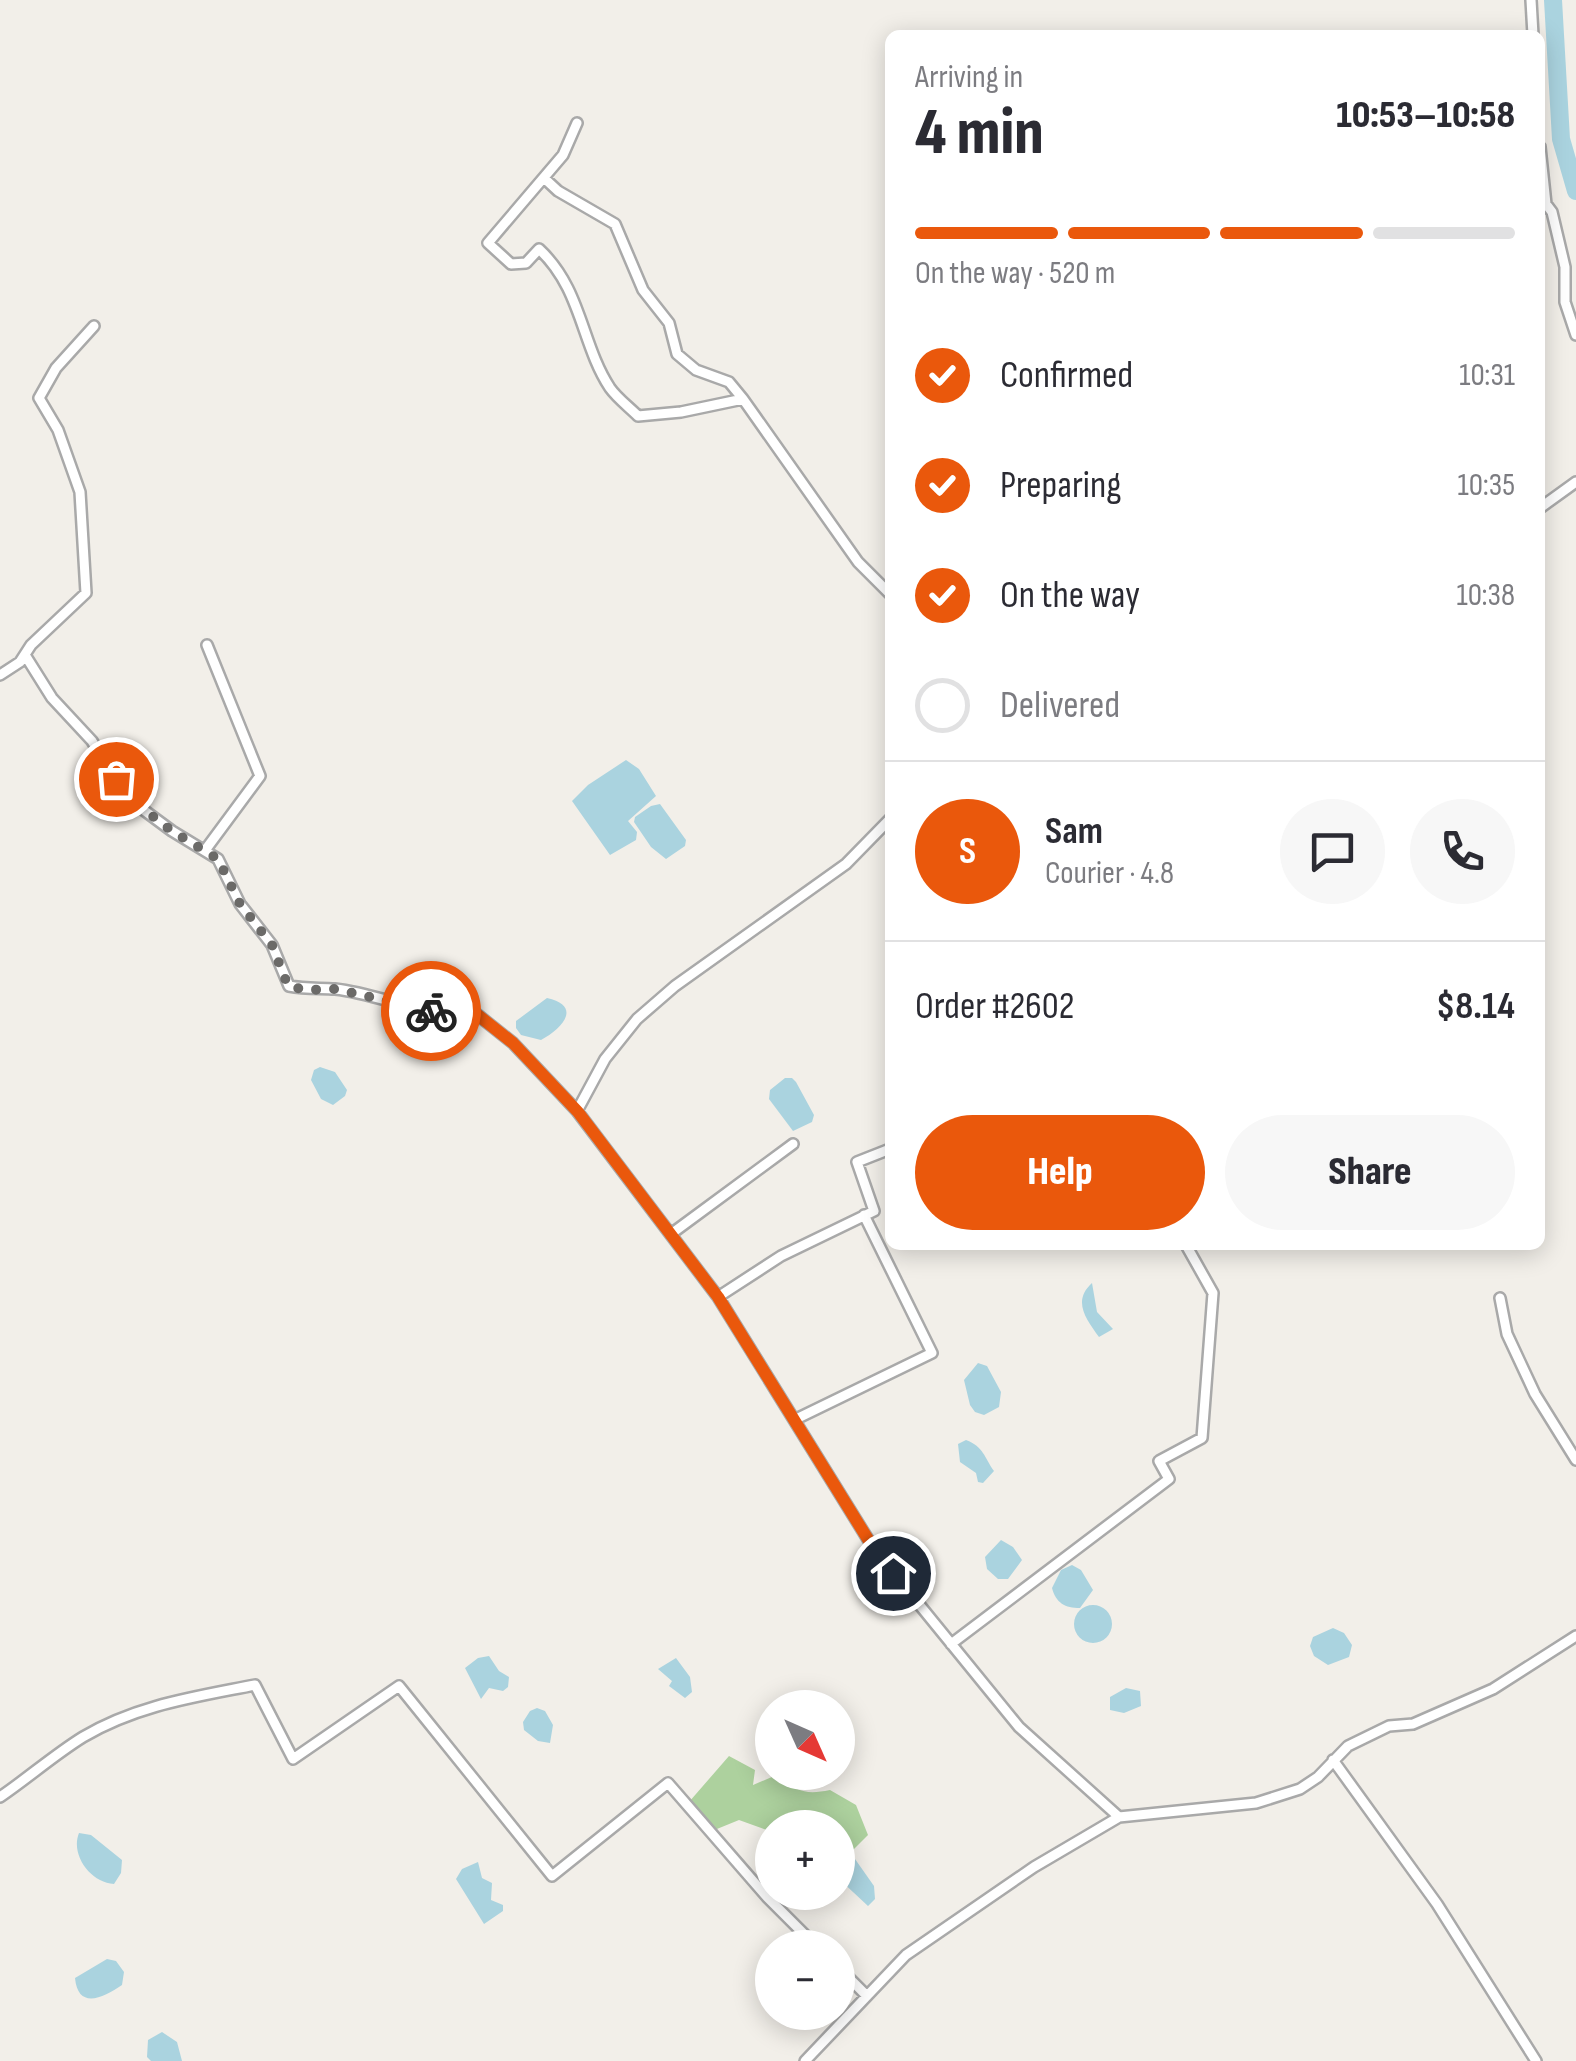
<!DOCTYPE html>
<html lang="en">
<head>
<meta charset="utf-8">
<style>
  body { margin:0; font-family:"Sofia Sans Condensed",sans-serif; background:#f7f7f7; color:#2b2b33; height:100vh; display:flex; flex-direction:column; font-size:38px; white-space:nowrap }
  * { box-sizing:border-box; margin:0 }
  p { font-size:32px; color:#7c7c81 }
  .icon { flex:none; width:55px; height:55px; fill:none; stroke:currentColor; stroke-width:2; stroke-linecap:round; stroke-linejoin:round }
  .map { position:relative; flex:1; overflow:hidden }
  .side { position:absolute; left:885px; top:30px; width:660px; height:1220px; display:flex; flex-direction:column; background:#fff; border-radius:15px; box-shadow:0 5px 25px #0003 }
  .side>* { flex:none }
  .needle { width:65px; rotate:135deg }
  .fabs { position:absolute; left:755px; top:1690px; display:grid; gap:20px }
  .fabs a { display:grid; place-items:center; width:100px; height:100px; border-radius:50%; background:#fff; box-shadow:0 5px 25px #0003; font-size:50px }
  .pin { position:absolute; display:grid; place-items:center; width:85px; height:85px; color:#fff; margin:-42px; border:5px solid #fff; border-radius:50%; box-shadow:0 2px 10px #0007 }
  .courier { position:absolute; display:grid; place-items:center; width:100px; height:100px; margin:-50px; border:8px solid #ea580c; border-radius:50%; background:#fff; color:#222; box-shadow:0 2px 12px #0007 }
  .head em { font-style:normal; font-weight:800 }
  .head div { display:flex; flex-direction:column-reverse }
  .head { display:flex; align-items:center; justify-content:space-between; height:170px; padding:0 30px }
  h1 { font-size:65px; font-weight:800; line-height:75px }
  .bar { display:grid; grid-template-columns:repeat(4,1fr); gap:15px 10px; align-content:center; height:120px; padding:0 30px }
  .bar i { height:12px; border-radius:8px; background:#e1e1e2 }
  .bar .current { background:#ea580c }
  .bar p { grid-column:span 4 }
  .line { display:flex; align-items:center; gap:25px; padding:0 30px; border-top:2px solid #e1e1e2 }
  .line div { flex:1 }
  .round { display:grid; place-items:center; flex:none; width:105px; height:105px; border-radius:52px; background:#f7f7f7 }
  ol { padding:0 30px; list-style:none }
  li { display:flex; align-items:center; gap:30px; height:110px }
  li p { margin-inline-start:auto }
  li .icon { padding:10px; border-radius:50%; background:#ea580c; color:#fff; stroke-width:4 }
  li:last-child { color:#7c7c81 }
  li i { width:55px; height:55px; border:5px solid #e1e1e2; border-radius:50% }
  .primary-button { display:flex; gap:20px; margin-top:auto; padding:20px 30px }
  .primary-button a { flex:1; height:115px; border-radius:60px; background:#ea580c; color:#fff; font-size:40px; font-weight:800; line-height:115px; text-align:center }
  .primary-button a+a { background:#f7f7f7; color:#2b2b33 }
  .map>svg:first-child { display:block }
</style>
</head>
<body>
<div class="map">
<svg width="1576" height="2061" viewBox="0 0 1576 2061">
  <rect width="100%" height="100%" fill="#f2efe9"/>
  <!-- forest -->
  <path fill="#add19e" d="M729 1756 755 1770 753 1785 779 1774C795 1792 806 1795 830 1790L856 1805 868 1835 838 1865V1828H772V1832L739 1820 712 1831 689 1802Z"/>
  <!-- water -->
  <path fill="#aad3df" d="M626 760 639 769 656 796 628 821 637 832 636 840 610 855 572 801 588 785Z
    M660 804 686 840 685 846 666 859 651 847 634 822 635 817 651 806Z
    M547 998C583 1006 562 1029 541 1040L521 1035 516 1028V1021Z
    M320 1067 335 1072 347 1090 345 1096 333 1105 321 1099 311 1080 314 1070Z
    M785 1078H792L796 1082 814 1115 812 1122 793 1131 769 1099 770 1090Z
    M1092 1283 1097 1312 1113 1329 1099 1337C1086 1319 1072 1301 1092 1283Z
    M978 1363 987 1366 1001 1392 999 1407 984 1415 975 1412 970 1405 964 1380Z
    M966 1440C984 1447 984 1457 994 1471L983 1483 978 1482 976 1473 960 1462 958 1444Z
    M1001 1540 1013 1547 1022 1560 1008 1579H998L987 1569 985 1557Z
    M1072 1565 1081 1570 1093 1590 1080 1608C1065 1608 1056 1603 1052 1588L1061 1570Z
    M1074 1624a19 19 0 1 1 38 0a19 19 0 1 1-38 0Z
    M1333 1628 1344 1633 1352 1645 1349 1657 1328 1665 1314 1656 1310 1646 1313 1637Z
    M489 1656 499 1671 509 1677 508 1687 503 1691 489 1688 481 1699 465 1668 478 1658Z
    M676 1658 690 1677 692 1692 685 1698 669 1686 672 1681 658 1669Z
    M1126 1688 1140 1691 1141 1706 1124 1713 1110 1710V1697Z
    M537 1708 545 1711 553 1725 550 1743 538 1741 524 1730 523 1722 530 1711Z
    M79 1833 91 1835 122 1860 121 1873 114 1884C91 1883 70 1855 79 1833Z
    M855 1859 874 1886 875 1899 868 1906 838 1878V1871Z
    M478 1862 482 1878 492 1883 491 1900 503 1905V1911L484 1924 456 1879 462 1869Z
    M107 1959 116 1961 124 1972 122 1985C103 1998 78 2010 75 1978Z
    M162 2032 177 2042 182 2061H151L147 2057 148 2040Z"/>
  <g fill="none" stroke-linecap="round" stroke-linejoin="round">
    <!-- river -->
    <path stroke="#aad3df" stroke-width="18" d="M1553 0 1561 139 1576 191"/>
    <!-- minor casing -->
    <g stroke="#a9a9a9" stroke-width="14">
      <path id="minor" d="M1531 0 1533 35
        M577 123 563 155 488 243 511 264 526 263 539 249C582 289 581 344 610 388 617 398 629 407 638 416L681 412 743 399 858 562 890 594
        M1540 147 1546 204 1552 212 1565 267V302L1576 335
        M544 178 558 191 615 224 643 290 669 323 677 354 696 370 729 382 743 399
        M1540 508 1576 482
        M25 655 52 698 92 741 126 797 172 831 218 859 240 904 272 945 289 986C305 989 319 988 335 989 383 994 427 1020 474 1012L513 1043 577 1111 718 1297 874 1549 1019 1727 1119 1817
        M0 675 20 662 31 645 86 593 80 492 58 430 39 398 56 368 94 326
        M206 849 260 776 207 645
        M577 1111 605 1059 637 1019 675 986 846 864 890 819
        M671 1234 793 1144
        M718 1297 781 1256 874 1211 857 1162 890 1149
        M1500 1298 1507 1334 1535 1394 1576 1460
        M794 1420 932 1353 864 1215
        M951 1644 1169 1479 1159 1461 1202 1438 1213 1293 1186 1245
        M1333 1760 1437 1904 1536 2061
        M0 1797C28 1778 54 1755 83 1737 137 1705 195 1697 255 1685L293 1759 399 1686 552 1876 668 1783 767 1897 818 1948
        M838 1967 867 1996
        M805 2061 906 1955 1034 1867 1119 1817 1256 1803 1300 1789 1318 1777 1348 1746 1389 1726 1413 1724 1493 1689 1576 1636"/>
    </g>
    <!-- minor -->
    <use href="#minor" stroke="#fff" stroke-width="9"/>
  </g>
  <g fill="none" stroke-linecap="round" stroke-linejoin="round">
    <!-- done -->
    <path stroke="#6b6a68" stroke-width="10" stroke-dasharray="0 18" d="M116 779 126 796 172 831 218 859 240 904 272 945 288 986 306 990 335 989 431 1011"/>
    <!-- route -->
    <path stroke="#ea580c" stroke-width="12" d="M431 1011 449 1016 474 1012 513 1043 578 1112 718 1297 874 1549 893 1573"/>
  </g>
</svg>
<div class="fabs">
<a><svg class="needle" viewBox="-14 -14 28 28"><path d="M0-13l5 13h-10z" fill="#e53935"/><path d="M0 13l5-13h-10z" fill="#7c7c81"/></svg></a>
<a>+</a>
<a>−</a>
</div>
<div class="pin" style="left:116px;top:779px;background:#ea580c"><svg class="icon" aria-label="bag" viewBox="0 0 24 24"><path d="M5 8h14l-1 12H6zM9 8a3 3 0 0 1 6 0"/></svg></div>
<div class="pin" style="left:893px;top:1573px;background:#1f2937"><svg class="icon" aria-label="home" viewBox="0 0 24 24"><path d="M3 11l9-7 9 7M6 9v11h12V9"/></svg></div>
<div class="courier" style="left:431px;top:1011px"><svg class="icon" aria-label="bike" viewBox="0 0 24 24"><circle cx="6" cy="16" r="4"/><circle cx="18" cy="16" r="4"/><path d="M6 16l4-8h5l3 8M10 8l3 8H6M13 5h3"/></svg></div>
<section class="side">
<div class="head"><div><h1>4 min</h1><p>Arriving in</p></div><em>10:53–10:58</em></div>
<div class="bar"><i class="current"></i><i class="current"></i><i class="current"></i><i></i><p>On the way · 520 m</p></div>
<ol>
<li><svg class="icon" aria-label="check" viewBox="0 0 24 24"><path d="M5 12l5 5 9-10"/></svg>Confirmed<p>10:31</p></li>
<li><svg class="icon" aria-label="check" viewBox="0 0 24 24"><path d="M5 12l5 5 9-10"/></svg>Preparing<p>10:35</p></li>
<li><svg class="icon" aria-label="check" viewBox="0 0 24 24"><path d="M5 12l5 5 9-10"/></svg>On the way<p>10:38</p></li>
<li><i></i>Delivered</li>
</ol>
<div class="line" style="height:180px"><b class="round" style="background:#ea580c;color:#fff">S</b><div><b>Sam</b><p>Courier · 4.8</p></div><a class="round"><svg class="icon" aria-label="chat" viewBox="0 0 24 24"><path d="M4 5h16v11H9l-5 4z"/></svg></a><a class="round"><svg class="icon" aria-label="phone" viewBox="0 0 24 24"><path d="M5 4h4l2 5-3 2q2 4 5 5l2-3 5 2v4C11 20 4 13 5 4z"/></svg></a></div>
<div class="line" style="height:130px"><div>Order #2602</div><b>$8.14</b></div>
<div class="primary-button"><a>Help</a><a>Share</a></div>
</section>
</div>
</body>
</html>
